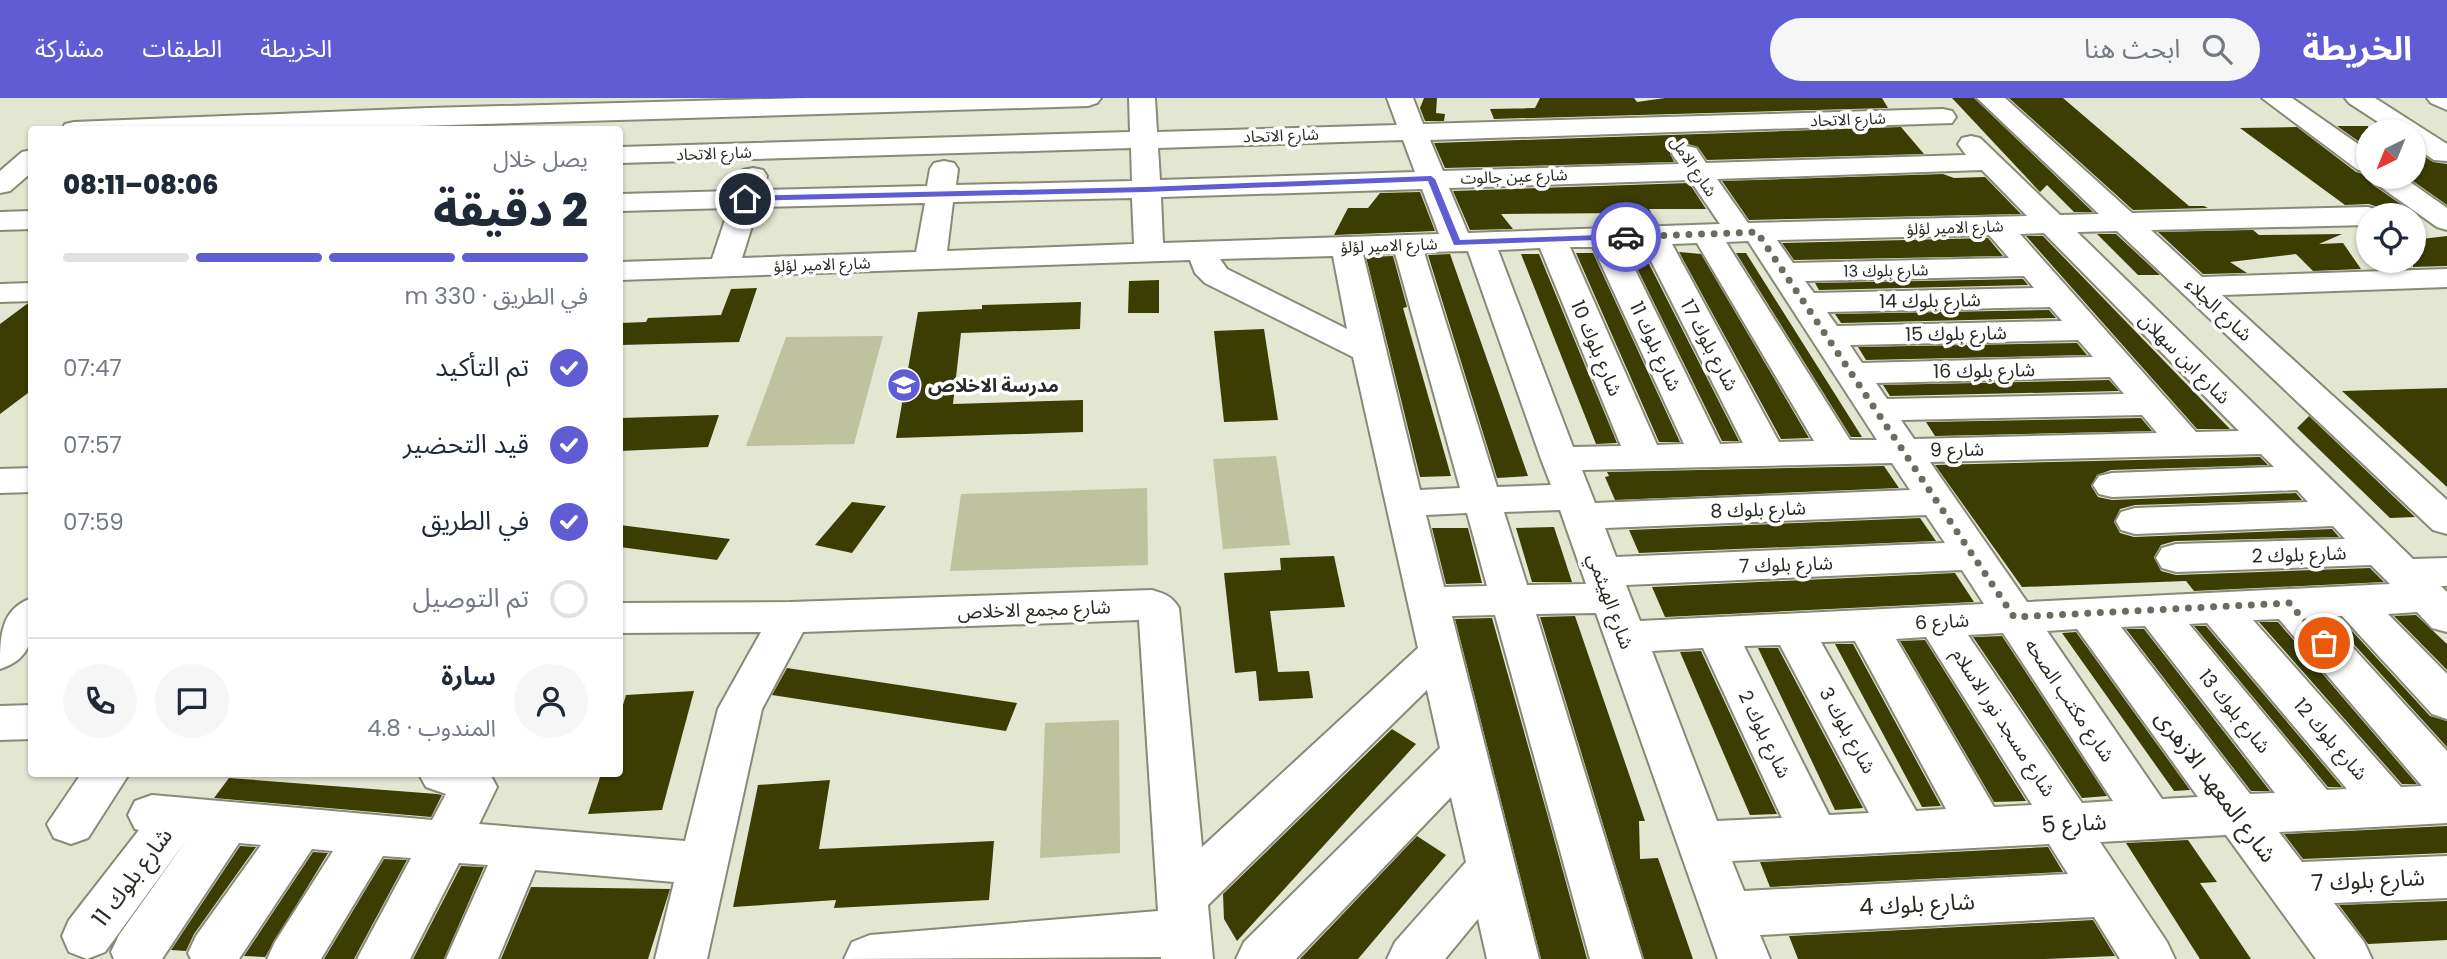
<!DOCTYPE html>
<html lang="ar">
<head>
<meta charset="utf-8">
<style>
  body { margin:0; font-family:Poppins,"Noto Sans Arabic",sans-serif; background:#f6f6f7; color:#1f2937; direction:rtl; height:100vh; display:flex; flex-direction:column; font-size:26px; white-space:nowrap }
  * { box-sizing:border-box; margin:0 }
  p { font-size:23px; color:#747a83 }
  .icon { flex:none; width:38px; height:38px; fill:none; stroke:currentColor; stroke-width:2; stroke-linecap:round; stroke-linejoin:round }
  .map { position:relative; flex:1; overflow:hidden; direction:ltr }
  .details { position:absolute; left:28px; top:28px; width:595px; height:651px; display:flex; flex-direction:column; background:#fff; border-radius:7px; box-shadow:0 2px 5px #0004; direction:rtl }
  .details>* { flex:none }
  .needle { width:46px; rotate:223deg }
  .tools { position:absolute; left:2356px; top:21px; display:grid; gap:14px }
  .tools a { display:grid; place-items:center; width:70px; height:70px; border-radius:50%; background:#fff; box-shadow:0 2px 5px #0004; font-size:35px }
  .pin { position:absolute; display:grid; place-items:center; width:60px; height:60px; color:#fff; margin:-30px; border:4px solid #fff; border-radius:50%; box-shadow:0 2px 7px #0007 }
  .courier { position:absolute; display:grid; place-items:center; width:70px; height:70px; margin:-35px; border:5px solid #5f5cd4; border-radius:50%; background:#fff; color:#222; box-shadow:0 2px 9px #0007 }
  .overview em { font-style:normal; font-weight:800 }
  .overview div { display:flex; flex-direction:column-reverse }
  .overview { display:flex; align-items:center; justify-content:space-between; height:119px; padding:0 35px }
  h1 { font-size:46px; font-weight:800; line-height:52px }
  .bar { display:grid; grid-template-columns:repeat(4,1fr); gap:10px 7px; align-content:center; height:84px; padding:0 35px }
  .bar i { height:9px; border-radius:5px; background:#e0e1e3 }
  .bar .on { background:#5f5cd4 }
  .bar p { grid-column:span 4 }
  .line { display:flex; align-items:center; gap:18px; padding:0 35px; border-top:2px solid #e0e1e3 }
  .line div { flex:1 }
  .round { display:grid; place-items:center; flex:none; width:74px; height:74px; border-radius:37px; background:#f6f6f7 }
  ol { padding:0 35px; list-style:none }
  li { display:flex; align-items:center; gap:21px; height:77px }
  li p { margin-inline-start:auto }
  li .icon { padding:7px; border-radius:50%; background:#5f5cd4; color:#fff; stroke-width:4 }
  li:last-child { color:#747a83 }
  li i { width:38px; height:38px; border:4px solid #e0e1e3; border-radius:50% }
  header { display:flex; align-items:center; gap:42px; box-sizing:border-box; height:98px; padding:0 35px; background:#5f5cd4; color:#fff }
  header strong { font-size:33px }
  nav { display:flex; gap:38px; margin-inline-start:auto; font-size:24px }
  .search { width:490px; height:63px; background:#f6f6f7; display:flex; align-items:center; gap:18px; box-sizing:border-box; padding:0 24px; border-radius:38px; color:#747a83; font-size:26px }
  .map>svg:first-child { display:block }
</style>
</head>
<body>
<header>
<strong>الخريطة</strong>
<div class="search"><svg class="icon" aria-label="search" viewBox="0 0 24 24"><circle cx="10" cy="10" r="6"/><path d="M15 15l6 6"/></svg>ابحث هنا</div>
<nav><a>الخريطة</a><a>الطبقات</a><a>مشاركة</a></nav>
</header>
<div class="map">
<svg width="2447" height="861" viewBox="0 0 2447 861">
  <rect width="100%" height="100%" fill="#e3e6d1"/>
  <!-- green -->
  <path fill="#bec29f" d="M883 238 854 346 746 348 786 239Z
    M1276 358 1290 447 1223 451 1213 361Z
    M1147 390 1148 467 950 473 961 396Z
    M1119 622 1120 755 1040 760 1045 625Z"/>
  <!-- building -->
  <path fill="#3b3d03" d="M1424 0H1437L1436 15 1445 16 1444 23H1425L1420 10Z
    M1540 0H1634L1637 4 1665 0H1882L1888 10 1494 21 1490 11 1535 10Z
    M1952 0H1974L2093 114H2074L2047 87 2040 94Z
    M2009 0H2063L2189 108H2204L2208 110 2133 112Z
    M2337 28H2368V50Z
    M1901 29 1924 56 1707 62 1698 49 1685 45 1675 47 1670 55 1674 64 1445 70 1434 45Z
    M2297 29 2356 74 2368 77 2373 87 2405 109 2385 117 2380 110 2369 106 2345 107 2240 30Z
    M2413 51 2433 64 2447 66V107L2413 83Z
    M1943 76 1954 80 1985 79 2021 116 1749 122 1722 83Z
    M1689 85 1706 111H1649L1651 114 1632 115 1501 116 1513 131 1470 132 1453 93Z
    M1420 94 1435 133 1334 137 1348 110H1368L1380 95Z
    M2253 132 2259 137 2342 136 2319 146 2343 145 2361 171 2313 173 2296 156 2230 164 2247 175 2203 176 2158 134Z
    M2097 136H2116L2160 177H2138Z
    M2026 138H2043L2230 331H2197Z
    M2447 138V168L2413 169V142Z
    M1988 140 2003 158 1794 162 1782 145Z
    M1629 154H1643L1739 343H1722Z
    M1679 154 1701 156 1809 340 1781 341Z
    M1576 155H1593L1680 344H1659Z
    M1736 155H1746L1862 339H1851Z
    M1450 156 1528 378 1497 380 1428 157Z
    M1521 156H1539L1617 345 1596 346Z
    M1393 158 1407 209 1403 210 1451 378 1420 379 1366 159Z
    M2023 181 2028 187 1819 192 1815 185Z
    M1159 182V215H1128L1129 183Z
    M757 190 739 244 620 247V225L646 224 648 220 721 217 731 191Z
    M1081 204 1080 231 961 235 953 306 1083 302V334L896 340 918 214 982 211V207Z
    M27 206H32V292L0 316V226Z
    M2049 212 2056 220 1841 225 1835 216Z
    M1264 231 1278 322 1224 324 1214 233Z
    M2077 245 2087 257 1866 262 1858 249Z
    M2109 282 2119 293 1890 298 1883 287Z
    M2447 290V389L2342 293 2410 291Z
    M719 317 708 349 620 353V320Z
    M2309 318 2415 419 2390 420 2297 330Z
    M2141 320 2152 333 1935 338 1926 324Z
    M2260 359 2268 367 2111 372 2097 377 2091 388 2098 399 2112 402 2296 395 2302 402 2135 407 2120 411 2114 424 2120 435 2134 439 2332 431 2339 439 2175 443 2161 447 2154 459 2161 473 2176 477 2370 470 2384 484 2194 493 2186 483 2022 489 1935 367Z
    M1884 368 1899 390 1615 402 1605 379 1609 378 1607 374Z
    M852 404 886 408 852 455 815 447Z
    M1920 420 1936 443 1639 455 1629 432Z
    M620 427 730 441 717 462 620 449Z
    M1554 429 1572 484H1532L1516 430Z
    M1432 430H1468L1482 485 1446 486Z
    M1334 458 1345 509 1270 513 1278 574 1309 573 1313 600 1259 603 1256 573 1235 575 1224 475 1281 472 1280 460Z
    M1955 475 1974 504 1665 519 1652 489Z
    M2416 517 2447 546V572L2394 518Z
    M1575 518 1645 723H1639L1640 761 1658 760 1693 861H1644L1540 519Z
    M1492 520 1550 726 1587 861H1541L1455 521Z
    M2331 521H2341L2430 618 2447 623V649Z
    M2259 524H2278L2417 686H2402Z
    M2194 528H2206L2342 689H2328Z
    M2126 531H2144L2270 693H2251Z
    M2076 534 2190 692 2174 693 2062 535Z
    M2002 538 2107 698 2082 700 1973 539Z
    M1925 542 2026 703 1994 704 1900 543Z
    M1835 546H1853L1941 708 1922 709Z
    M1758 550H1778L1863 710 1835 712Z
    M1701 553 1777 716 1750 717 1680 554Z
    M787 570 1017 605 1006 633 772 597Z
    M694 593 662 712 588 716 601 676H620V617L626 597Z
    M1392 631 1416 646 1237 843 1224 821 1223 796Z
    M229 680 437 696 442 697 431 719 214 700Z
    M830 682 819 751 994 743 989 802 834 810 836 802 733 809 758 687Z
    M2447 728V755L2303 761 2284 736Z
    M1417 738 1446 757 1358 861H1300Z
    M2188 742 2217 784 2200 785 2251 861H2200L2126 745Z
    M240 748 256 749 194 836 186 853 171 852Z
    M2048 749 2063 774 1770 789 1760 764Z
    M313 754 328 755 265 859 244 858Z
    M384 761 407 762 354 861H324Z
    M461 768 484 769 444 861H413Z
    M531 789 670 791 648 861H501Z
    M2447 803V842L2368 846 2339 807Z
    M2093 822 2115 858 2046 861H1798L1789 838Z"/>
  <g fill="none" stroke-linecap="round" stroke-linejoin="round">
    <!-- minor casing -->
    <g stroke="#878a77" stroke-width="4">
      <path id="minor" d="M806 0H1101L1097 5 1088 8 285 32H61L65 26 74 24 428 10Z
        M1129 0H1155L1157 34 1397 27 1387 0H1413L1423 26 1943 11 1952 13 1956 19 1952 25 1430 42 1443 73 1679 66 1672 56 1676 50 1686 48 1696 50 1706 65 1966 57 1958 46 1962 40 1971 38 1980 40 2060 117 2099 116 1977 0H2005L2132 115 2368 109 2378 112 2382 117H2368V127L2151 132 2202 179 2447 171V189L2222 197 2447 402V436L2433 432 2117 133 2077 134 2413 461 2447 460V488H2441L2447 494V534L2432 530 2417 514 2388 516 2447 576V621L2432 616 2342 518 2325 519 2447 653V725L2279 734 2302 764 2447 758V800L2334 805 2364 844 2372 861H2316L2226 737 2100 744 2167 844 2175 861H2120L2094 819 1760 837 1770 861H1718L1596 515 1536 516 1642 861H1590L1495 517 1452 518 1539 861H1487L1478 821 1445 861H1387L1395 844 1466 764 1451 699 1296 861H1236L1244 844 1440 650 1427 592 1208 807 1213 861H1161V859L844 861 852 844 870 837 1158 813 1139 522 803 534 762 611 707 861H655L674 784 535 772 498 861H446L488 767 459 765 410 861H357L411 760 383 758 321 861H267L275 844 333 753 312 751 239 861H191L188 855 196 838 261 747 239 745 162 861H114L111 854 119 837 188 740 105 854 87 861 69 854 62 838 69 822 139 732 135 731 128 717 135 703 152 697 432 722 446 696 426 689 419 676H490L497 689 479 726 685 743 718 611 761 534 620 535V505L790 504 1152 492C1165 496 1172 498 1179 510L1202 749 1418 550 1353 259 1205 185 1195 175 1190 162 620 182V164L712 161 729 110 620 113V96L734 93 743 72 753 70 763 72 767 78 763 92 927 88 930 71 934 65 944 63 954 65 958 71 956 87 1132 83 1131 50 620 65V49L1130 34ZM1403 42 1415 74 1160 82 1158 50ZM1982 72 2027 118 1748 125 1717 81ZM1690 82 1720 126 1468 135 1449 90ZM1422 91 1439 136 1163 145 1161 99ZM1132 100 1134 146 947 153 953 104ZM925 105 916 154 742 160 758 109ZM2044 135 2239 333 2196 334 2020 136ZM1989 137 2009 160 1793 165 1777 142ZM1748 143 1877 342H1850L1726 144ZM1697 145 1814 343 1779 344 1672 146ZM1623 147H1643L1743 345 1720 346ZM1570 149H1593L1684 346 1657 347ZM1540 150 1621 348 1573 349 1498 152ZM1468 153 1541 361 1551 387 1497 389 1424 154ZM1395 155 1460 390 1420 392 1363 156ZM1333 158 1347 231 1227 171 1220 161ZM2024 178 2034 190 1814 195 1805 183ZM2050 209 2062 223 1837 228 1827 214ZM2078 242 2093 259 1862 265 1850 247ZM2110 279 2124 296 1887 301 1876 285ZM2142 317 2157 335 1914 341 1901 322ZM2261 356 2274 369 2112 375 2099 378 2093 387 2099 396 2112 399 2297 392 2308 404 2135 410 2121 414 2116 423 2121 432 2135 436 2333 428 2345 441 2176 446 2162 450 2156 460 2162 470 2176 474 2371 467 2390 486 2027 504 1930 364ZM1892 365 1910 392 1595 405 1582 372ZM1560 412 1586 486 1527 487 1504 414ZM1467 415 1487 488 1444 489 1426 417ZM1926 417 1945 445 1616 459 1605 430ZM1962 472 1984 506 1640 523 1626 487ZM2279 521 2422 688 2401 689 2253 522ZM2207 525 2347 691 2327 692 2189 526ZM2145 528 2275 695 2250 696 2121 529ZM2077 531 2198 699 2162 701 2047 533ZM2003 535 2113 703 2082 705 1968 537ZM1926 539 2032 707 1994 709 1896 541ZM1855 543 1946 711 1916 713 1821 544ZM1780 547 1869 715 1829 717 1744 548ZM1703 550 1782 720 1717 723 1652 553ZM2049 746 2068 776 1744 793 1732 763Z
        M2262 0H2292L2368 53V74L2358 72Z
        M2345 0H2375L2447 46V63L2434 62 2413 48V33H2392L2349 5Z
        M2427 0H2447V12L2431 5Z
        M32 52V74L10 93 0 95V73L22 54Z
        M2371 79H2403L2447 110V132L2437 129 2375 85Z
        M32 113V131L0 132V114Z
        M32 185V203L0 204V186Z
        M32 370V394L0 395V371Z
        M32 500C32 533 37 559 0 571 0 539 0 511 32 500Z
        M32 607V641L0 642V608Z
        M81 676H129L88 740 71 746 54 740 47 726Z"/>
    </g>
    <!-- minor -->
    <use href="#minor" fill="#fff" fill-rule="evenodd"/>
  </g>
  <!-- route -->
  <path fill="#5f5cd4" d="M1431 78 1435 81 1460 142 1626 136 1631 139 1626 141 1454 147 1428 83 1145 94 745 103 741 101 745 98 1145 89Z"/>
  <g fill="none" stroke-linecap="round" stroke-linejoin="round">
    <!-- done -->
    <path stroke="#6a6c60" stroke-width="7" stroke-dasharray="0 12.6" d="M1626 139 1757 134 2014 519 2289 505 2324 545"/>
  </g>
  <!-- icons -->
  <defs>
    <g id="school-disc" transform="scale(1.75)"><circle r="9.5" fill="#5f5cd4" stroke="#fff"/><path d="M0-5L7-2L0 1L-7-2ZM-4 1L0 2.5L4 1V4Q0 6-4 4Z" fill="#fff"/></g>
  </defs>
  <g fill-rule="evenodd">
    <use href="#school-disc" x="904" y="287"/>
  </g>
  <g text-anchor="middle" stroke-width="7" stroke-linejoin="round" paint-order="stroke">
    <!-- far-street labels -->
    <g font-size="16" fill="#292a23" stroke="#fff">
      <text transform="translate(1848 21) rotate(-2)" y="6">شارع الاتحاد</text>
      <text transform="translate(1281 37) rotate(-2)" y="6">شارع الاتحاد</text>
      <text transform="translate(714 55) rotate(-2)" y="6">شارع الاتحاد</text>
      <text transform="translate(1694 68) rotate(56)" y="6">شارع الامل</text>
      <text transform="translate(1514 78) rotate(-2)" y="6">شارع عين جالوت</text>
      <text transform="translate(1955 129) rotate(-2)" y="6">شارع الامير لؤلؤ</text>
      <text transform="translate(1389 147) rotate(-2)" y="6">شارع الامير لؤلؤ</text>
      <text transform="translate(822 166) rotate(-2)" y="6">شارع الامير لؤلؤ</text>
      <text transform="translate(1886 172) rotate(-1)" y="6">شارع بلوك 13</text>
    </g>
    <!-- street labels -->
    <g font-size="19" fill="#292a23" stroke="#fff">
      <text transform="translate(1930 202) rotate(-1)" y="7">شارع بلوك 14</text>
      <text transform="translate(2219 211) rotate(43)" y="7">شارع الجلاء</text>
      <text transform="translate(1956 235) rotate(-1)" y="7">شارع بلوك 15</text>
      <text transform="translate(1710 247) rotate(62)" y="7">شارع بلوك 17</text>
      <text transform="translate(1656 248) rotate(65)" y="7">شارع بلوك 11</text>
      <text transform="translate(1597 250) rotate(67)" y="7">شارع بلوك 10</text>
      <text transform="translate(2185 260) rotate(45)" y="7">شارع ابن سهلان</text>
      <text transform="translate(1984 272) rotate(-1)" y="7">شارع بلوك 16</text>
      <text transform="translate(1957 351) rotate(-1)" y="7">شارع 9</text>
      <text transform="translate(1758 411) rotate(-2)" y="7">شارع بلوك 8</text>
      <text transform="translate(2299 456) rotate(-2)" y="7">شارع بلوك 2</text>
      <text transform="translate(1786 466) rotate(-2)" y="7">شارع بلوك 7</text>
      <text transform="translate(1611 503) rotate(70)" y="7">شارع الهيثمي</text>
      <text transform="translate(1034 511) rotate(-2)" y="7">شارع مجمع الاخلاص</text>
      <text transform="translate(1942 523) rotate(-3)" y="7">شارع 6</text>
      <text transform="translate(2070 602) rotate(56)" y="7">شارع مكتب الصحه</text>
      <text transform="translate(2235 613) rotate(51)" y="7">شارع بلوك 13</text>
      <text transform="translate(2004 624) rotate(57)" y="7">شارع مسجد نور الاسلام</text>
      <text transform="translate(1848 632) rotate(61)" y="7">شارع بلوك 3</text>
      <text transform="translate(1765 636) rotate(64)" y="7">شارع بلوك 2</text>
      <text transform="translate(2331 641) rotate(49)" y="7">شارع بلوك 12</text>
    </g>
    <!-- poi labels -->
    <g font-size="19" font-weight="bold" fill="#292a23" stroke="#fff" text-anchor="start">
      <text x="928" y="294">مدرسة الاخلاص</text>
    </g>
    <!-- near-street labels -->
    <g font-size="23" fill="#292a23" stroke="#fff">
      <text transform="translate(2216 688) rotate(53)" y="8">شارع المعهد الازهرى</text>
      <text transform="translate(2074 725) rotate(-3)" y="8">شارع 5</text>
      <text transform="translate(132 779) rotate(-53)" y="8">شارع بلوك 11</text>
      <text transform="translate(2368 782) rotate(-3)" y="8">شارع بلوك 7</text>
      <text transform="translate(1917 806) rotate(-3)" y="8">شارع بلوك 4</text>
    </g>
  </g>
</svg>
<div class="tools">
<a><svg class="needle" viewBox="-14 -14 28 28"><path d="M0-13l5 13h-10z" fill="#e53935"/><path d="M0 13l5-13h-10z" fill="#747a83"/></svg></a>
<a><svg class="icon" aria-label="locate" viewBox="0 0 24 24"><circle cx="12" cy="12" r="6"/><path d="M12 2v4M12 18v4M2 12h4M18 12h4"/></svg></a>
</div>
<div class="pin" style="left:2324px;top:545px;background:#ea580c"><svg class="icon" aria-label="bag" viewBox="0 0 24 24"><path d="M5 8h14l-1 12H6zM9 8a3 3 0 0 1 6 0"/></svg></div>
<div class="pin" style="left:745px;top:101px;background:#1f2937"><svg class="icon" aria-label="home" viewBox="0 0 24 24"><path d="M3 11l9-7 9 7M6 9v11h12V9"/></svg></div>
<div class="courier" style="left:1626px;top:139px"><svg class="icon" aria-label="car" viewBox="0 0 24 24"><path d="M5 17H2v-5l4-1 3-4h7l3 4 3 1v5h-3M9 17h6M6 11h13"/><circle cx="7" cy="17" r="2"/><circle cx="17" cy="17" r="2"/></svg></div>
<section class="details">
<div class="overview"><div><h1>2 دقيقة</h1><p>يصل خلال</p></div><em>08:06–08:11</em></div>
<div class="bar"><i class="on"></i><i class="on"></i><i class="on"></i><i></i><p>في الطريق · 330 m</p></div>
<ol>
<li><svg class="icon" aria-label="check" viewBox="0 0 24 24"><path d="M5 12l5 5 9-10"/></svg>تم التأكيد<p>07:47</p></li>
<li><svg class="icon" aria-label="check" viewBox="0 0 24 24"><path d="M5 12l5 5 9-10"/></svg>قيد التحضير<p>07:57</p></li>
<li><svg class="icon" aria-label="check" viewBox="0 0 24 24"><path d="M5 12l5 5 9-10"/></svg>في الطريق<p>07:59</p></li>
<li><i></i>تم التوصيل</li>
</ol>
<div class="line" style="height:126px"><a class="round"><svg class="icon" aria-label="person" viewBox="0 0 24 24"><circle cx="12" cy="8" r="4"/><path d="M4 21q1-7 8-7t8 7"/></svg></a><div><b>سارة</b><p>المندوب · 4.8</p></div><a class="round"><svg class="icon" aria-label="chat" viewBox="0 0 24 24"><path d="M4 5h16v11H9l-5 4z"/></svg></a><a class="round"><svg class="icon" aria-label="phone" viewBox="0 0 24 24"><path d="M5 4h4l2 5-3 2q2 4 5 5l2-3 5 2v4C11 20 4 13 5 4z"/></svg></a></div>
</section>
</div>
</body>
</html>
